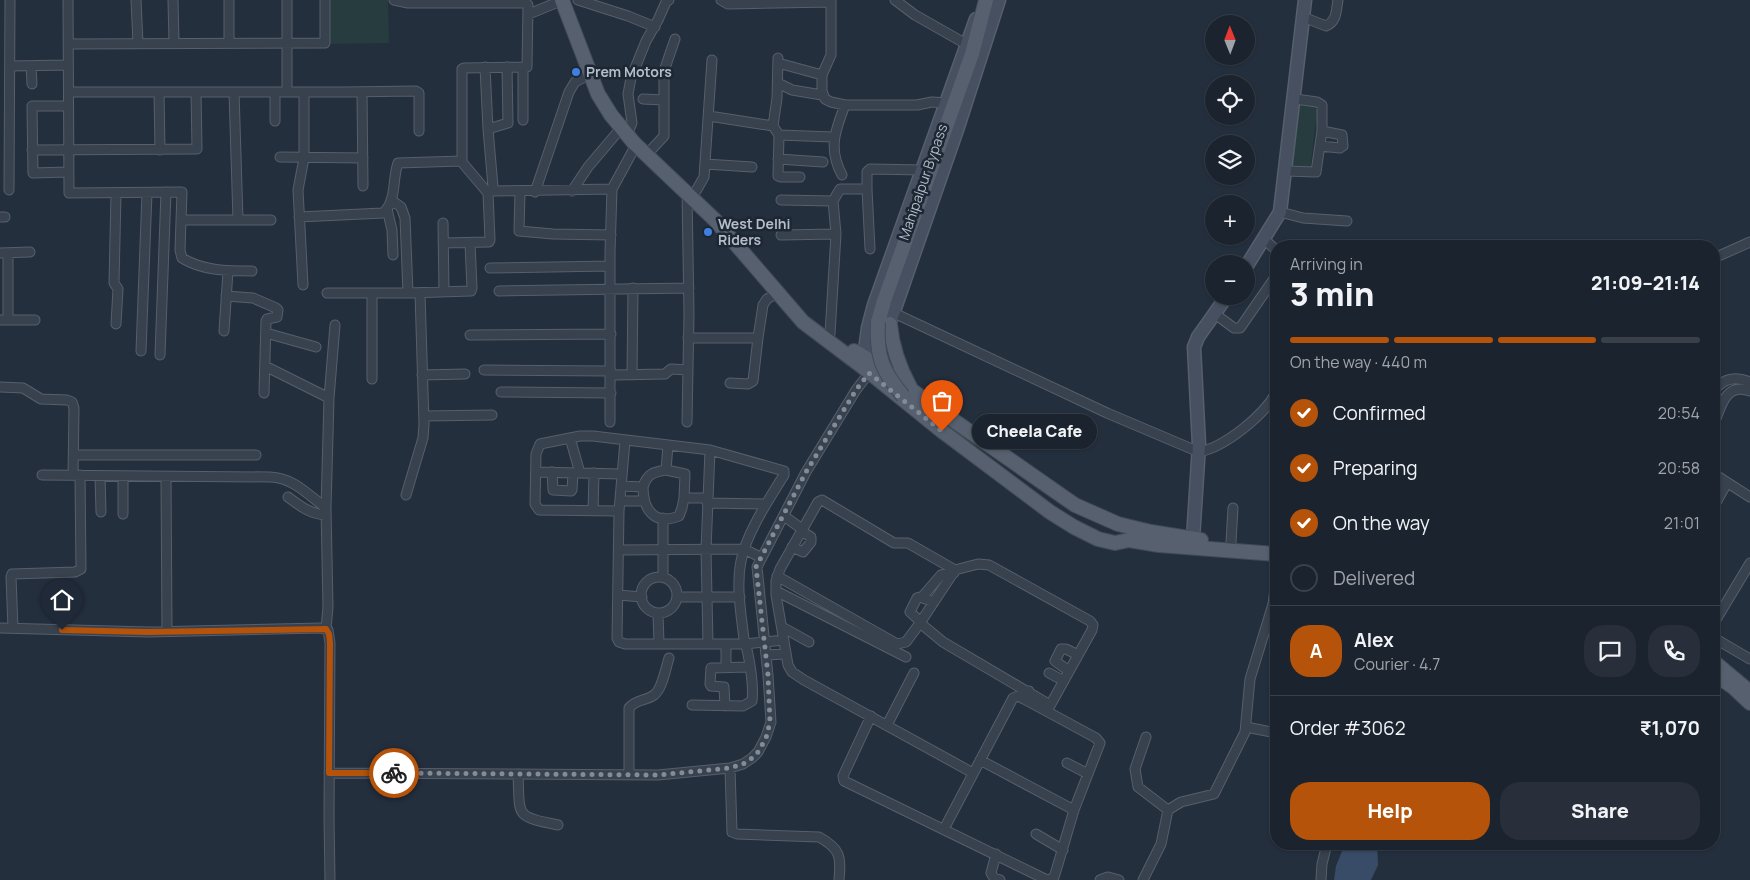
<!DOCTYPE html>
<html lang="en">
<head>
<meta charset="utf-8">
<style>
  body { margin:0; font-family:Manrope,sans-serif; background:#282f3a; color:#f1f3f6; height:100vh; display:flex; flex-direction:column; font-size:19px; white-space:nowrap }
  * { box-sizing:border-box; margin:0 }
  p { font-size:16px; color:#a0a4aa }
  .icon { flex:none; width:28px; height:28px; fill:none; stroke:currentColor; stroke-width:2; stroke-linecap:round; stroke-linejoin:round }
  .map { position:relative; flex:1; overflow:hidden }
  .side { position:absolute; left:1270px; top:240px; width:450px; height:610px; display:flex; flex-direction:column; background:#1b232e; border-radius:20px; box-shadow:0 1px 4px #0004,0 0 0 1px #39404a }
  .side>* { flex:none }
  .needle { width:32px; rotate:359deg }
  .controls { position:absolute; left:1205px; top:15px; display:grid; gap:10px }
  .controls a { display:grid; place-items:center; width:50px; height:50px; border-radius:50%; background:#1b232e; box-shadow:0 1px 4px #0004,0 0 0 1px #39404a; font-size:25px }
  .pin { position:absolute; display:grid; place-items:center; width:42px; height:42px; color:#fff; margin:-51px -21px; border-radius:50% 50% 50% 0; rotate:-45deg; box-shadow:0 0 5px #0007 }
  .pin .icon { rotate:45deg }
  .courier { position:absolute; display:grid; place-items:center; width:50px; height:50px; margin:-25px; border:4px solid #b45309; border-radius:50%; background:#fff; color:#222; box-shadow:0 1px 6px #0007 }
  .bubble { position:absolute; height:35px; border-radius:18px; background:#1b232e; box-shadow:0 1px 4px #0004,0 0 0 1px #39404a; font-size:16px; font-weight:800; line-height:35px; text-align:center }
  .head em { font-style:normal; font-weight:800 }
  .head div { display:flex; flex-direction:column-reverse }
  .head { display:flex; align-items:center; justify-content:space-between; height:85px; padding:0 20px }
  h1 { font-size:32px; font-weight:800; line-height:38px }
  .bar { display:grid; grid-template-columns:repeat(4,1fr); gap:8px 5px; align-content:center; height:60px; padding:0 20px }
  .bar i { height:6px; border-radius:4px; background:#39404a }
  .bar .active { background:#b45309 }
  .bar p { grid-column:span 4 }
  .line { display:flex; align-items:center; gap:12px; padding:0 20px; border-top:1px solid #39404a }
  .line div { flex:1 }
  .round { display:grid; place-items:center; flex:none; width:52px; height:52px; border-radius:20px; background:#282f3a }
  ol { padding:0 20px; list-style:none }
  li { display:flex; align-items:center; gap:15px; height:55px }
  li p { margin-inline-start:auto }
  li .icon { padding:5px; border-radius:50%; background:#b45309; color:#fff; stroke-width:4 }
  li:last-child { color:#a0a4aa }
  li i { width:28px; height:28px; border:2px solid #39404a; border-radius:50% }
  .action { display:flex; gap:10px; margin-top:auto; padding:10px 20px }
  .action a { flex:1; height:58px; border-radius:20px; background:#b45309; color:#fff; font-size:20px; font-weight:800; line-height:58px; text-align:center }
  .action a+a { background:#282f3a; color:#f1f3f6 }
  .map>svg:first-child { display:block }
</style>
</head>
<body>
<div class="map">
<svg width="1750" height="880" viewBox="0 0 1750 880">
  <rect width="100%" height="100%" fill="#242f3e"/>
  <!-- green -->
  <path fill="#263c3f" d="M326 0H388L389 43 326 44Z
    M1300 105 1316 107 1317 112 1310 172 1290 167 1296 108Z"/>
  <!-- water -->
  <path fill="#394c67" d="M1345 844H1377L1378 865 1371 880H1334L1336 866Z"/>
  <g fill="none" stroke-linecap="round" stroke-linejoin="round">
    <!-- street casing -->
    <g stroke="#565f6c" stroke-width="11">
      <path id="street" d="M68 0 69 193 182 192 180 250 182 258C203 271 228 271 252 271
        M136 0 138 43
        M173 0 174 42
        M229 0V42
        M287 0V92
        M394 0 408 3H465
        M578 0 628 16 655 27
        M721 0 728 4 831 2
        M831 0V55L822 75V91L825 99 831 102 845 105H917L932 102 946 103
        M895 0 915 15 966 44
        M529 14 563 0
        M1303 17 1326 26C1337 21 1336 11 1338 0
        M68 44 325 43V0
        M778 58 777 98 773 126 779 135
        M778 63 822 75
        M10 66 68 65
        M31 66 32 84
        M485 67 488 129 493 187
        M778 83 792 90 822 95
        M69 92H343L416 91 419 93V131
        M159 92 160 150
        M234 92 238 220
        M362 92 363 186
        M643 99 663 100
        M709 116 773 126
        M523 120V67
        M275 121V92
        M488 129 508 123 507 67
        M629 130 632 123 628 94 631 78 646 41 658 20 666 2 669 0
        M1320 146 1340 148 1343 146 1342 135 1322 131
        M32 150 197 149 196 92
        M651 150 664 136V71L675 39
        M280 157 363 158
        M778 159 823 162
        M705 164 752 167
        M1286 171 1316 172 1322 131V105L1317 102 1295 99
        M68 172 33 173 32 106H68
        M842 175C828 149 835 131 845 105
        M800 177H781L778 176 779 135 833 137
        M867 189 870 249
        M9 190 10 0
        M572 191 588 167 621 128
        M696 191 704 177 712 60
        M520 192 519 231 553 234 611 235
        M535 192 569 92 575 82 590 74
        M687 192 689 314 687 422
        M488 193 492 191 612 189
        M116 194 114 283 118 289 116 324
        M391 200 401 207 405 218 408 293
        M781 200 833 201 836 234 830 334
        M833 201 840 189H867V172L870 169 923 170
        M387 209 392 230 393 255
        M1280 212 1303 218 1347 221
        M0 217H5
        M299 217 383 213C397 201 392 179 398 163L462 161V69L464 68 527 67 528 5 526 3H466L464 0
        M181 220H271
        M443 223 444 292
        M781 235 836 234
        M1265 240 1276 250
        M443 243 489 242 490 240 488 193 461 161
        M0 253 30 252
        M8 253V320
        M1714 258 1750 242
        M490 268 610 266
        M303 285 298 190 304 158V93
        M499 291 689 288
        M327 293H408L471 291 472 288 470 243
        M226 296 253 298 276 308 278 310 277 317 267 319 266 321 264 393
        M894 313 1107 413 1199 452C1225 447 1263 416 1276 393
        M1215 314 1234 328H1240L1276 276
        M0 320H35
        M224 331 228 271
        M266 333 316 347
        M470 335 611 334
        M688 338H758L763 305 767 299 777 293
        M141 351 147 193
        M160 355 166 192
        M265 366 329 398
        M484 370 611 371
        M422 375 465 374
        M615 375 665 374 671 369 688 370
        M632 375 633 288
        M372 379V293
        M730 383 748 384 753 381 758 338
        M0 387 23 388 41 399 67 400 72 402 74 408 73 475
        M1714 391C1723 378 1736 376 1750 382
        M501 392 611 393
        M424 416 492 415
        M610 422V252L612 189 636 145
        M1714 424C1721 406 1726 382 1750 391
        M570 438 580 473
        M74 455H256
        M666 470 685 474 684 498H708
        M536 472 622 474
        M552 472 553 490 571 491 572 490 573 473
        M1714 474 1750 497
        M42 475 270 477C294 478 307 494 326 508L328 607 326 629
        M100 476 101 512
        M123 476V514
        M166 477 167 631
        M621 486 643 487C643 509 654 526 679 516L682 508 684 498
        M643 487C647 474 653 472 666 470L668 445
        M406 495 423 438 424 424 420 293
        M288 497C300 506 310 514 326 515
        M620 501H643
        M707 503 766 504
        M1714 506 1727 483
        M326 508 329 398 335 325
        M593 511 594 473
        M619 511 625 441
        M784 516 802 529
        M1231 542 1233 508
        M792 547 803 552 811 542V537L801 531
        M619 550 744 549 760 557
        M777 576 897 644 906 642 920 623 955 570
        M663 577V518
        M641 595a18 18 0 1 1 36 0a18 18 0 1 1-36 0Z
        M776 591 906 657
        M618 595 642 597
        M677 597H740
        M922 597 941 575 954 573
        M658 613 659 643
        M921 622 910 612 917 598 920 597 934 602
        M920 623 943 642 1050 705
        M1714 623 1750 563
        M782 627 809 642
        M0 628 149 632 321 628 328 630 330 643 329 818 330 880
        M13 628 11 577 12 574 75 572 81 569 80 475
        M1714 638 1750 659
        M708 644 706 550 710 450
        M766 655 786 654
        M726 667V644
        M1069 671 1055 661 1061 649H1066L1078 655
        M1049 673 1064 681
        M692 705 743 706 752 701C754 685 749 654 744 639 741 614 736 586 741 561 746 534 769 499 784 475V471L710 450 593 436H580L540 444 536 454 535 504 539 510 619 511 617 638 619 642 625 644H745L784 640
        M725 706 724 687 711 686 710 684 711 668 749 667
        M871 716 843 776 844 781 1045 879 1049 880 1054 877 1056 871 1074 810 1100 743 1096 738 1024 699
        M887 725 914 673
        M1246 727 1276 733
        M980 760 1074 810
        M1067 763 1088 774
        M730 768 732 832 737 834 819 837C841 849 841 857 839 880
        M329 773 658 775 730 768 743 764 752 758 758 752 766 737 771 722 768 675 757 567 806 472 856 390 869 373
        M973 773 804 680 792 672 788 665 776 595V581L780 569 818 502 822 500 894 543H908L955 570 978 564 989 565 1090 621 1093 625 1092 630 1047 711
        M518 774C520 817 514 816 558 825
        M629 775V708C636 699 646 701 654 695 662 690 666 667 669 658
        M1168 810 1181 802 1214 794 1245 732 1250 679 1273 604 1276 580
        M944 829 1013 698 1018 696 1024 699 1029 691
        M1036 834 1063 850
        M996 854 991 873 994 878 1000 880
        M1100 880 1108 877 1119 880
        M1143 880 1161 844 1168 810 1138 787 1135 769 1146 737
        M1321 880 1322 864 1327 844"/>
    </g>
    <!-- secondary casing -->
    <g stroke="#565f6c" stroke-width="15">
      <path id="secondary" d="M1246 267 1280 212 1305 0
        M886 334 958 127 999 0
        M863 365 868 328 874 305 976 19
        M1193 539 1199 445 1194 347 1198 337 1227 296"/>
    </g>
    <!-- primary casing -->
    <g stroke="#414a57" stroke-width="16">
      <path id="primary" d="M562 0 598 94 611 115 634 143 715 220 803 322 864 368 942 431 1050 512 1074 527 1098 539 1115 543 1129 540 1159 545 1276 554
        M878 322 884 301 972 54 986 0
        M890 324C892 347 899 367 910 387
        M854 351 874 363 953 420 1075 505 1118 524 1151 532 1201 540
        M1714 662 1750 692
        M1714 674 1733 687 1750 703"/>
    </g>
    <!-- street -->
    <use href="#street" stroke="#38414e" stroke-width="9"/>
    <!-- secondary -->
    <use href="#secondary" stroke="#465061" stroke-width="12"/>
    <!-- primary -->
    <use href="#primary" stroke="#56606e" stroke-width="14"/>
    <!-- primary-bridge casing -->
    <g stroke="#414a57" stroke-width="16" stroke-linecap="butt">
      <path id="primary-bridge" d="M878 322C876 356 882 371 903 396"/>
    </g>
    <!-- primary-bridge -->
    <use href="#primary-bridge" stroke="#56606e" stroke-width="14"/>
  </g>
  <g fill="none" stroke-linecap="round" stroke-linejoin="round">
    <!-- done -->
    <path stroke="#828b98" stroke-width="5" stroke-dasharray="0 9" d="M394 773 658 775 730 768 743 764 752 758 758 752 766 738 770 722 768 675 756 567 806 472 856 390 869 373 942 431"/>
    <!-- route -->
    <path stroke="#b45309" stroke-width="6" d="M62 630 148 632 326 629 329 634 330 643 329 773H394"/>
  </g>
  <!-- markers -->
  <g fill="#3f7fe0" stroke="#1d2633" stroke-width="2">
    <circle cx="576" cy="72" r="5"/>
    <circle cx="708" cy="232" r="5"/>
  </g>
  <g text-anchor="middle" stroke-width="5" stroke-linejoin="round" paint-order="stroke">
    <!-- poi labels -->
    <g font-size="14" font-weight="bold" fill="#b4bcc9" stroke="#1d2633" text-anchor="start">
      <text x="586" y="77">Prem Motors</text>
      <text x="718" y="229">West Delhi<tspan x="718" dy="16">Riders</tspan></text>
    </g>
    <!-- street labels -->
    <g font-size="14" fill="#b4bcc9" stroke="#1d2633">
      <text transform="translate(923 182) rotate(-71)" y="5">Mahipalpur Bypass</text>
    </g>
  </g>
</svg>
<div class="controls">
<a><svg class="needle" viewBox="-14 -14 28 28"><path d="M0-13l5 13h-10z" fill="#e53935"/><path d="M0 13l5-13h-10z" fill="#a0a4aa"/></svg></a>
<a><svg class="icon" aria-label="locate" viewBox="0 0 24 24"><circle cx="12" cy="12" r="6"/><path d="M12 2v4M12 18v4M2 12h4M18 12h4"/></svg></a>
<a><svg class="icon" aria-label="layers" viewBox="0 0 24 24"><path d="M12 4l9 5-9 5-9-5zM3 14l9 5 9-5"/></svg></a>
<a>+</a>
<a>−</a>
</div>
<div class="pin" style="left:942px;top:431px;background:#ea580c"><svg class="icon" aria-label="bag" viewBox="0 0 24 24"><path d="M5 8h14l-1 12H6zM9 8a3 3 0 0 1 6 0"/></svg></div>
<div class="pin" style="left:62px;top:630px;background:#1f2937"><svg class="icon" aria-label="home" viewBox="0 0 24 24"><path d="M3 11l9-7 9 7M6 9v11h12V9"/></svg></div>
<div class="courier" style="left:394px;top:773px"><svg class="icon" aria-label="bike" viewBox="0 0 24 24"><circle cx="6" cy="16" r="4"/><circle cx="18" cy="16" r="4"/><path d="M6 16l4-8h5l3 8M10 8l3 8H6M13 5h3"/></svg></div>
<div class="bubble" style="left:972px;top:414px;width:125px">Cheela Cafe</div>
<section class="side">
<div class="head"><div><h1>3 min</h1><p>Arriving in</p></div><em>21:09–21:14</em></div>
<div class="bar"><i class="active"></i><i class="active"></i><i class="active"></i><i></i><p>On the way · 440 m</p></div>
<ol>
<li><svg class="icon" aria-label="check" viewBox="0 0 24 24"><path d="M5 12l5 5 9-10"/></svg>Confirmed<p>20:54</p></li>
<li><svg class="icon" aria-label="check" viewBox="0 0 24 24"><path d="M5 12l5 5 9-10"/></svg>Preparing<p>20:58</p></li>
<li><svg class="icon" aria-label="check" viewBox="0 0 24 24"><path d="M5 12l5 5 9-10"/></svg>On the way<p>21:01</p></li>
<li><i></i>Delivered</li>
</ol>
<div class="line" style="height:90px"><b class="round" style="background:#b45309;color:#fff">A</b><div><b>Alex</b><p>Courier · 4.7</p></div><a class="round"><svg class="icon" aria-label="chat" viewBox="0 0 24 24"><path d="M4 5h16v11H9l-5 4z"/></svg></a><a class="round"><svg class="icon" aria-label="phone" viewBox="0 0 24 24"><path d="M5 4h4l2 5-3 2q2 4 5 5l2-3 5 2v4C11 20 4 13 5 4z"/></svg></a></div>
<div class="line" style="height:65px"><div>Order #3062</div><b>₹1,070</b></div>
<div class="action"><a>Help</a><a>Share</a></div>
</section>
</div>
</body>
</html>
